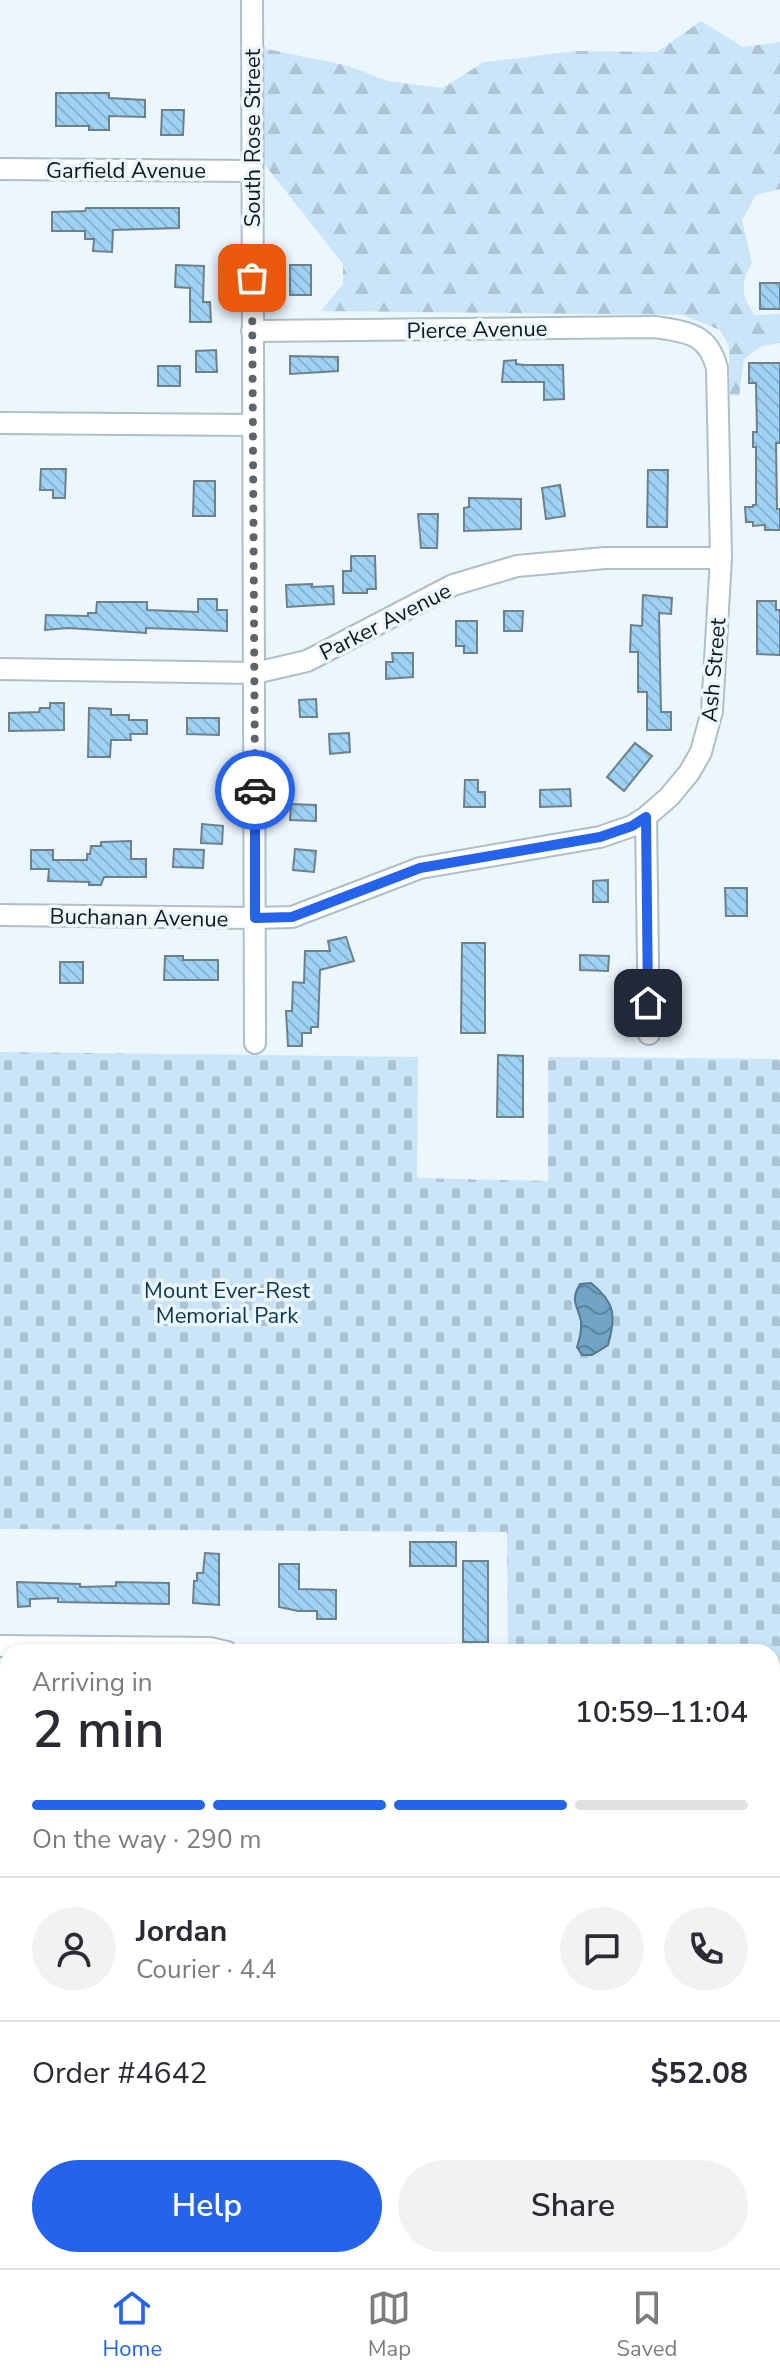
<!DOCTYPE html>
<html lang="en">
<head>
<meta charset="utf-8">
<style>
  body { margin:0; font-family:"Nunito Sans",sans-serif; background:#f2f2f3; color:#2b2b33; height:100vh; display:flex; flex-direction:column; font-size:30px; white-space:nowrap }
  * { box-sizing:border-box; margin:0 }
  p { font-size:26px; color:#7c7c81 }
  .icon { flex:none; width:44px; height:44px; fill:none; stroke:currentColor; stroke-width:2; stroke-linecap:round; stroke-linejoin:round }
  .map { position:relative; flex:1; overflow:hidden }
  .details { position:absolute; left:0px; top:1644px; width:780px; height:624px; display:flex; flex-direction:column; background:#fff; border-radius:24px 24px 0 0; box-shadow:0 4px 12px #0003 }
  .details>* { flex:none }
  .pin { position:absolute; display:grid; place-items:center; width:68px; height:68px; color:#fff; margin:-34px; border-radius:16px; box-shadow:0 4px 12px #0006 }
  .courier { position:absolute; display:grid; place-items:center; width:80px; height:80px; margin:-40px; border:6px solid #2563eb; border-radius:50%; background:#fff; color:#222; box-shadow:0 2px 10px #0007 }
  .headline em { font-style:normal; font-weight:600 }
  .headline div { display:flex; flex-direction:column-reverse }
  .headline { display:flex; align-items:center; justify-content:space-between; height:136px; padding:0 32px }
  h1 { font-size:52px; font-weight:600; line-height:60px }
  .bar { display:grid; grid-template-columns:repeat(4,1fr); gap:12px 8px; align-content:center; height:96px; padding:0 32px }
  .bar i { height:10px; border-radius:6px; background:#e1e1e2 }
  .bar .current { background:#2563eb }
  .bar p { grid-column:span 4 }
  .line { display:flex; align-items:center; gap:20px; padding:0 32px; border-top:2px solid #e1e1e2 }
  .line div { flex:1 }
  .round { display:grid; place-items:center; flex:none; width:84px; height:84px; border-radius:42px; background:#f2f2f3 }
  .button { display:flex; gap:16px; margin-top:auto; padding:16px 32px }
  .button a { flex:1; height:92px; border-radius:48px; background:#2563eb; color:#fff; font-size:32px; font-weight:600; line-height:92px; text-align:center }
  .button a+a { background:#f2f2f3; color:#2b2b33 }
  .menu { display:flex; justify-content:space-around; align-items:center; height:112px; border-top:2px solid #e1e1e2; background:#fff; font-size:22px; color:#7c7c81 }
  .menu a { display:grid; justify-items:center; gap:4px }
  .menu .current { color:#2563eb }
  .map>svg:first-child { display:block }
</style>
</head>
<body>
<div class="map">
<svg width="780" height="2268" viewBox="0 0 780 2268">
  <defs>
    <pattern id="forest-firs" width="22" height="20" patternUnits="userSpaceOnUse" patternTransform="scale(2)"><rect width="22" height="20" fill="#cae5f8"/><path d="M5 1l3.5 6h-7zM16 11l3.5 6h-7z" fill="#acc4d4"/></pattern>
    <pattern id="cemetery-stones" width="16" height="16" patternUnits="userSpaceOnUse" patternTransform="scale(2)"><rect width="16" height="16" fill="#cae5f8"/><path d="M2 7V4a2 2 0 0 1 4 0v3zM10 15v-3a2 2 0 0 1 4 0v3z" fill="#acc4d4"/></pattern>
    <pattern id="water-waves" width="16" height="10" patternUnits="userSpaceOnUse" patternTransform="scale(2)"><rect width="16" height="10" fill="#70a3c4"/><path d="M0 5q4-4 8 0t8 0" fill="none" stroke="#5b849e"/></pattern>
    <pattern id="building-back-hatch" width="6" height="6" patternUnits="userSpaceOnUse" patternTransform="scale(2)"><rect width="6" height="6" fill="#9dd2f4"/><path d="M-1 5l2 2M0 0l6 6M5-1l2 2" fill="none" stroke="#86b4d1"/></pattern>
  </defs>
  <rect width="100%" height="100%" fill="#ebf6fd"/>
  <!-- forest -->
  <path fill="url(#forest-firs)" d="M701 21 743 47 780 42V189L756 195 742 220 752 263C740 283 741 297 755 315L780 314V343L762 346 744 359 739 396 730 395 729 346 720 330 683 315 321 311 343 284V264L258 156V39L267 49 349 66 387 81 443 88 484 62 576 51 657 52Z"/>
  <!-- cemetery -->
  <path fill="url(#cemetery-stones)" d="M0 1052 418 1057 417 1178 548 1181V1057L780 1059V1738H772V1652H508L507 1532 0 1529Z"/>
  <!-- water -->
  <path fill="url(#water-waves)" stroke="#547991" stroke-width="2" d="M591 1283C616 1303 616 1317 608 1345L592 1355H582L577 1347C580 1338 582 1330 581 1321 577 1304 570 1301 580 1284Z"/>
  <!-- building -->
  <path fill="url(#building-back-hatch)" stroke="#70808b" stroke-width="2" d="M56 93H109V98L145 100V117L109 116V130H89V126H56Z
    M162 110H184L183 135H161Z
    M86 208H179V228L113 230 112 252 93 251 94 239H85V231H52V212L85 211Z
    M176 265 204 266 203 302H210L211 322H190V288L175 287Z
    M290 265H311V295H290Z
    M760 283H780V309H760Z
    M216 350 217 372H196V351Z
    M290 356 338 357V371L290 374Z
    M516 360V364L525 365H563L564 399 544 400V382H502L504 361Z
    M749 363H780V443H776L777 509H780V530H765V525L753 526V522H746L745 507H753V505H756V447H753V432H757L756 383H749Z
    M158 366H180V386H158Z
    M41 469H66L65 498H53V490H40Z
    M648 470H668L667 527H647Z
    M194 481H215V516H193Z
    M560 485 565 516 546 519 542 488Z
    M469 498 521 499V529L464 531V508L469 507Z
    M418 514H438L437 548H421Z
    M351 556H375L376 589H367V593H343V571H351Z
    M312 584V587L333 586 334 604 287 607 286 585Z
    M643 595 672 598 671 614 659 613 661 712H671V730H647V692H638V652H630L631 625 642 626Z
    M198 599H217V610H227V631L146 628V633L68 628 45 630 46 615 88 616V613H96L97 602H147V610L198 612Z
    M757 601H776V610H780V655L757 654Z
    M504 611H523L522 631H504Z
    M456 621H477V653H464V646H456Z
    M392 653H413V677L386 679V662H393Z
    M316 699 317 717H300L299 700Z
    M50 703H64V730L9 731V713L39 712 40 708H50Z
    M89 708 111 709V715H129V720H147V734H130L131 740H111L110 757H88Z
    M187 718H219V735L187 734Z
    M349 733 350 752 330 754 329 734Z
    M635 743 652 756 624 791 607 777Z
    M465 780H478V792H485V807H464Z
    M570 789 571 806 540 807V790Z
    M291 804 316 805V821L290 820Z
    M202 824 223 826 222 844 201 843Z
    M131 841V859H146V877H104L101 885H89V882L48 881 49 869H31V850H53V860H87V854H90L91 846H101V842Z
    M174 849 204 850 203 868 173 867Z
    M295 849 316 851 314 872 293 870Z
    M608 880V902H593V881Z
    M725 888H747V916H726Z
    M346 937 354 961 320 970 318 1027H311V1033H302V1046H288L286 1011H292L293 982 304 983 305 951H330L328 941Z
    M462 943H485V1033H461Z
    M580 955 609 956 608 971 580 970Z
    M165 956H183V960H218V980H164Z
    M60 962H83V983H60Z
    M498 1055 523 1056V1117H497Z
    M410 1542H456V1566H410Z
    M205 1553 219 1554V1605L193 1603 194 1581H197V1573H203Z
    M463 1561H488V1642H463Z
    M279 1564H299V1589L336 1590V1619H317V1611H298L279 1607Z
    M17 1582 80 1584V1587L116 1586V1582L169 1583V1604L58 1602V1598L30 1599V1606L18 1607Z"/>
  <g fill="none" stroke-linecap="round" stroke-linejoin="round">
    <!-- street casing -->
    <g stroke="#aebfca" stroke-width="24">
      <path id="street" d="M252 0 255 1043
        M0 169 252 171
        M252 331 655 327C687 332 708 333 717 368L721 558 712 711 701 752 689 773 669 797 646 817 649 1034
        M0 423 252 425
        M0 669 255 673 307 661 453 585 517 566 605 558H721
        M0 915 255 918 292 917 420 868 600 837 632 826 646 817
        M0 1646 210 1648 227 1652
        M0 1889H8
        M772 1945H780"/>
    </g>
    <!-- street -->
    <use href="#street" stroke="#fff" stroke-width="20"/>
  </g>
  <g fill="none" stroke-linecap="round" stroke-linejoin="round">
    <!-- done -->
    <path stroke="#5d656a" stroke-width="8" stroke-dasharray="0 14.4" d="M252 278 255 790"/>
    <!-- route -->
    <path stroke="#2563eb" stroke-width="10" d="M255 790V918L292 917 420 868 600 837 632 826 646 817 648 1003"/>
  </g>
  <g text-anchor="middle" stroke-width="7" stroke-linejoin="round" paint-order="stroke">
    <!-- street labels -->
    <g font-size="22" fill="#11171b" stroke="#ebf6fd">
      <text transform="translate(252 138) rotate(-90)" y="8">South Rose Street</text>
      <text x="126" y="178">Garfield Avenue</text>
      <text transform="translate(477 329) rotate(-1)" y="8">Pierce Avenue</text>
      <text transform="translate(385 621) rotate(-27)" y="8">Parker Avenue</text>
      <text transform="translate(713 670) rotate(-85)" y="8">Ash Street</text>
      <text transform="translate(139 917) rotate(1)" y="8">Buchanan Avenue</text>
    </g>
    <!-- park labels -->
    <g font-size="22" fill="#09354d" stroke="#ebf6fd">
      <text x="227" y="1298">Mount Ever-Rest<tspan x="227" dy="25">Memorial Park</tspan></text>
    </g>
  </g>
</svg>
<div class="pin" style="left:252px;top:278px;background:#ea580c"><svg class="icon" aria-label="bag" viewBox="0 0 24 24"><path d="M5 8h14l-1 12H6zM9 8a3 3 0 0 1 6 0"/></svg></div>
<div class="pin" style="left:648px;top:1003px;background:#1f2937"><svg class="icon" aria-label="home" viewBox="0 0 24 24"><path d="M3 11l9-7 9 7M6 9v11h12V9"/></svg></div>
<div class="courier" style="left:255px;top:790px"><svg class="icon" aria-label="car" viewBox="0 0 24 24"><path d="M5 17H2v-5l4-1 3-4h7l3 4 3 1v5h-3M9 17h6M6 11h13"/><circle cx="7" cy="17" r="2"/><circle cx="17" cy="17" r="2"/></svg></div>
<section class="details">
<div class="headline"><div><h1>2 min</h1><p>Arriving in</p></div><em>10:59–11:04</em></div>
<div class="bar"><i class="current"></i><i class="current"></i><i class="current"></i><i></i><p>On the way · 290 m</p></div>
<div class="line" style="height:144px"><a class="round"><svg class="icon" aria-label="person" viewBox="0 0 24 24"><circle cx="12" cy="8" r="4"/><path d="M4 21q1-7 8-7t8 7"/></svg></a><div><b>Jordan</b><p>Courier · 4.4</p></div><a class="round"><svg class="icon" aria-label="chat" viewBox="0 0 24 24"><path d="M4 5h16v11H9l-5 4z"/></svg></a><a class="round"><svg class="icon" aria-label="phone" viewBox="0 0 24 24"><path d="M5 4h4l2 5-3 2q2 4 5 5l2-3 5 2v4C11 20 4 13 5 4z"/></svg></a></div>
<div class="line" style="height:104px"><div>Order #4642</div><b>$52.08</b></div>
<div class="button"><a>Help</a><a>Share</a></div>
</section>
</div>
<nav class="menu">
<a class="current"><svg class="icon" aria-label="home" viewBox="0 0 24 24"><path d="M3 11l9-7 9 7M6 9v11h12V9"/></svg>Home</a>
<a><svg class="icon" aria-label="map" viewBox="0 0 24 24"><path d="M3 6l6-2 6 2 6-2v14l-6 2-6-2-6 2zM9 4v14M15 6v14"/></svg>Map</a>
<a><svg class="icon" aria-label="saved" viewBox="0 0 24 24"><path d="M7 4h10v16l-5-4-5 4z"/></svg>Saved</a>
</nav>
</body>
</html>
